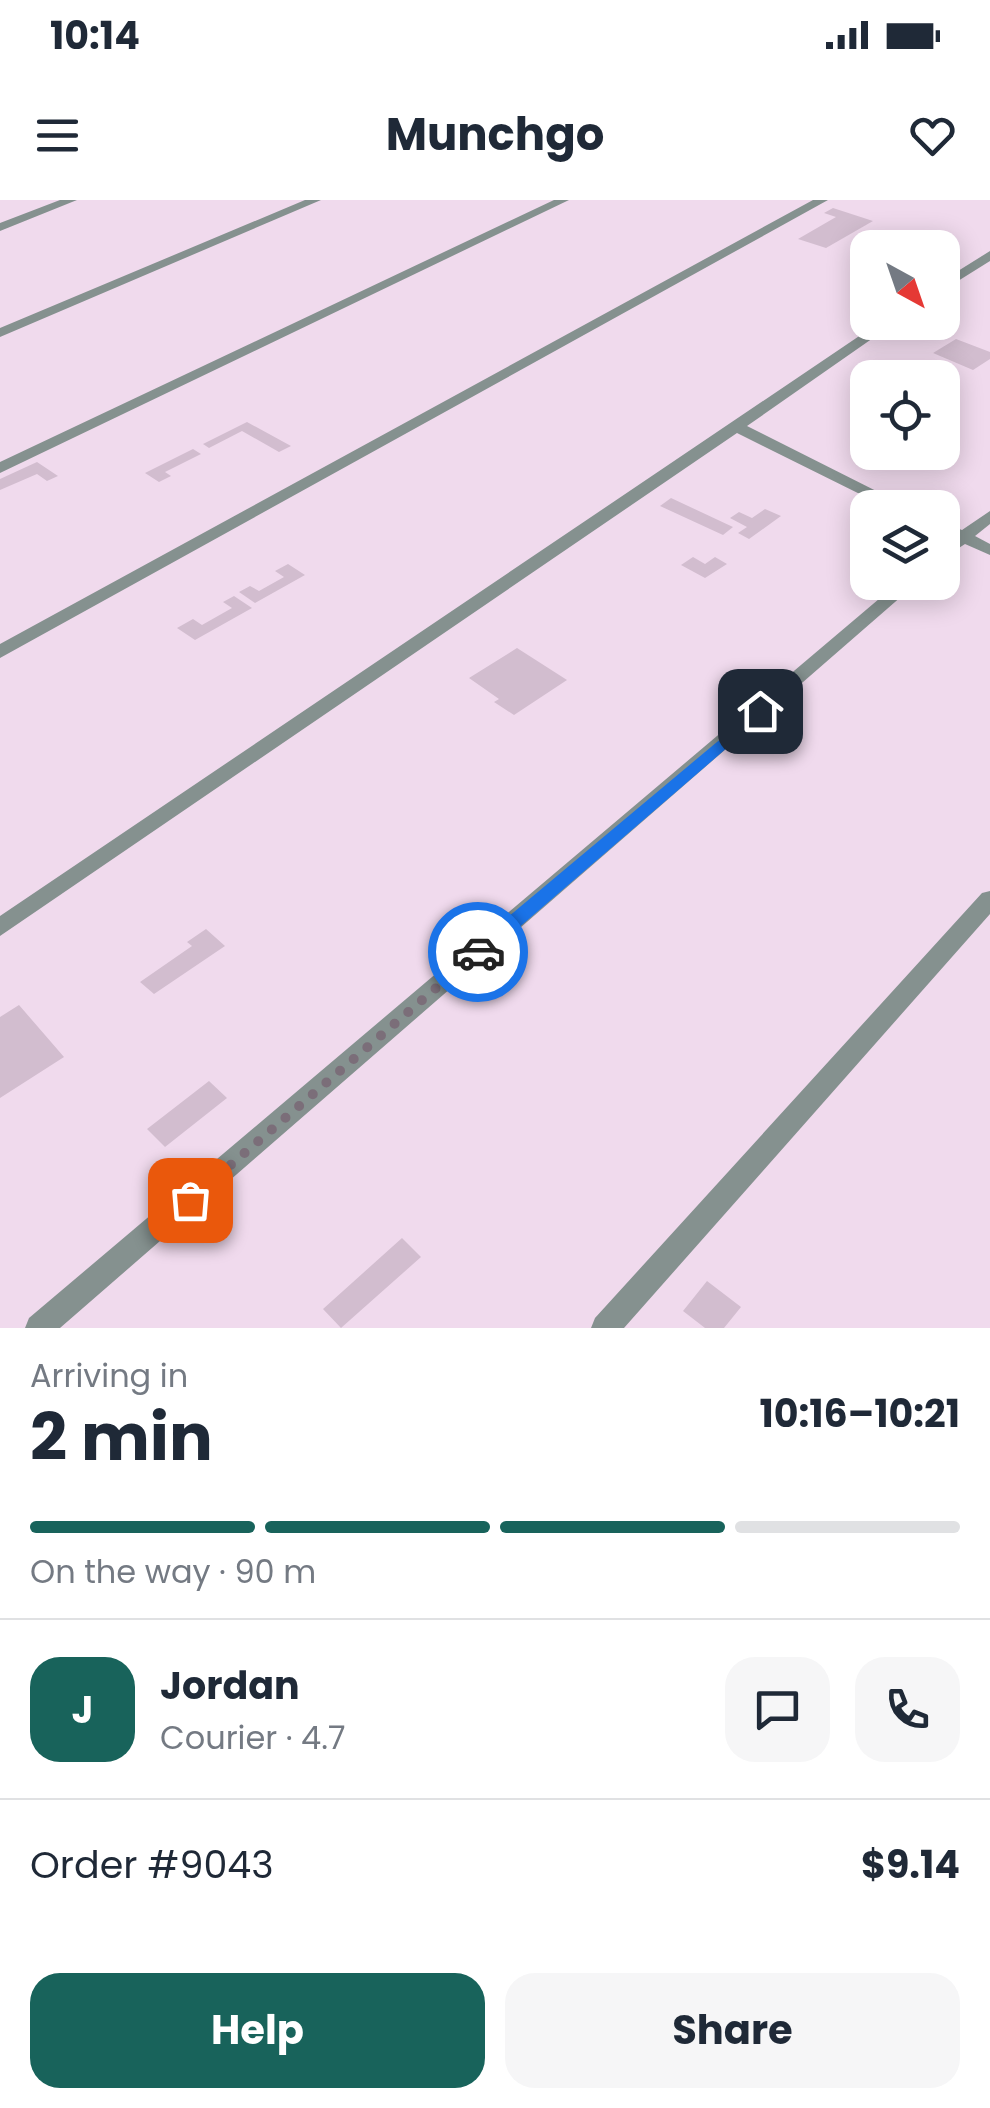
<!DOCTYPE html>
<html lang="en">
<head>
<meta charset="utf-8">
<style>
  body { margin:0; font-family:Poppins,sans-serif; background:#f6f6f7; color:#1f2937; height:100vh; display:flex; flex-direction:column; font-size:38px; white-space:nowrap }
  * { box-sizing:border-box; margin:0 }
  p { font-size:32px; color:#747a83 }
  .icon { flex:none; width:55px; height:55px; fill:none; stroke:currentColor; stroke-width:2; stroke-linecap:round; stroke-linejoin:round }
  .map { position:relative; height:1128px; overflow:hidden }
  .panel { display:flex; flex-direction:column; background:#fff; flex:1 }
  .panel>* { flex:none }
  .needle { width:65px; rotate:140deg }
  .buttons { position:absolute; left:850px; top:30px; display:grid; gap:20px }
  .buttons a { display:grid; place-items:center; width:110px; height:110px; border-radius:20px; background:#fff; box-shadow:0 5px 25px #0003; font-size:50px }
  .pin { position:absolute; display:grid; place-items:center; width:85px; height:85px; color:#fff; margin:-42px; border-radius:20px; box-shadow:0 5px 15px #0006 }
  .courier { position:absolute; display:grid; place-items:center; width:100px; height:100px; margin:-50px; border:8px solid #1a73e8; border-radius:50%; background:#fff; color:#222; box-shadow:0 2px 12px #0007 }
  .overview em { font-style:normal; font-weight:700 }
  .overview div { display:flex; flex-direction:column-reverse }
  .overview { display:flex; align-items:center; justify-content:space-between; height:170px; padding:0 30px }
  h1 { font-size:65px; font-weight:700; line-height:75px }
  .bar { display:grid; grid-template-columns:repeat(4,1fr); gap:15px 10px; align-content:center; height:120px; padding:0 30px }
  .bar i { height:12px; border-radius:8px; background:#e0e1e3 }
  .bar .active { background:#18635b }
  .bar p { grid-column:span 4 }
  .line { display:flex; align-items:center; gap:25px; padding:0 30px; border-top:2px solid #e0e1e3 }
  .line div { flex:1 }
  .round { display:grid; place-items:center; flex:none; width:105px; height:105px; border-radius:30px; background:#f6f6f7 }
  .primary-button { display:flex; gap:20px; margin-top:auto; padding:20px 30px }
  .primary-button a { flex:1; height:115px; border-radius:30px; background:#18635b; color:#fff; font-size:40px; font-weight:700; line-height:115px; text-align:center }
  .primary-button a+a { background:#f6f6f7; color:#1f2937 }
  .status { display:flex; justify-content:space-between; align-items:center; height:70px; padding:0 50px; background:#fff; direction:ltr }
  .status svg { height:28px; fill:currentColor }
  header { display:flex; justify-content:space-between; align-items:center; height:130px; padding:0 30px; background:#fff; font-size:45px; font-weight:700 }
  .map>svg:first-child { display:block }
</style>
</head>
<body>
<div class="status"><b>10:14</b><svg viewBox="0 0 49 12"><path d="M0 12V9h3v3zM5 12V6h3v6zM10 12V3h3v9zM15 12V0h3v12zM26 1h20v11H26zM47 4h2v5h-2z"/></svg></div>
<header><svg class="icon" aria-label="menu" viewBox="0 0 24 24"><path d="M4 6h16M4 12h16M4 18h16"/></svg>Munchgo<svg class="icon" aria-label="heart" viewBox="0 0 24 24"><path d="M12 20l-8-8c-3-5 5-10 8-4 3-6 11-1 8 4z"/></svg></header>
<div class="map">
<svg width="990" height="1128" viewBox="0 0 990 1128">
  <rect width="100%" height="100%" fill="#f0daed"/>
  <!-- building -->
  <path fill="#d2bdcf" d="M833 8 873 21 826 48 798 39 836 17 824 13Z
    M956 139 990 152V159L973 170 933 153Z
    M247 222 291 246 279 252 242 231 209 248 203 244Z
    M193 249 201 254 165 272 171 276 159 282 145 273Z
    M37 262 58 276 47 281 37 274 0 290V279Z
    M671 298 733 327 723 335 660 306Z
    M765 309 781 316 749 339 738 333 747 327 730 318 739 312 752 318Z
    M693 357 705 364 715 357 727 364 705 378 681 365Z
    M288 364 305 375 255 403 239 392 250 386 259 391 284 377 275 371Z
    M234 396 252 408 195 440 177 428 193 419 202 425 232 408 223 402Z
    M517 448 567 480 514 515 494 502 499 499 469 478Z
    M206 729 225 746 154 794 140 782 192 746 187 742Z
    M19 805 64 857 0 898V817Z
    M209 881 227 898 165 947 147 929Z
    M402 1038 421 1057 341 1128 323 1109Z
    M707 1081 741 1107 724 1128H705L683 1111Z"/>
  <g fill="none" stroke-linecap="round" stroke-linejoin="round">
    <!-- street -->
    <path fill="#85918f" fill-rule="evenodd" d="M60 0H77L0 31V23Z
      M305 0H321L0 137V128Z
      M554 0H569L0 273V262Z
      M813 0H828L0 458V444Z
      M990 51V61L942 91V81Z
      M880 122H896L747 226 910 308H888L737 233 0 736V716Z
      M990 311V324L975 336 990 344V355L965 344 942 359V345L952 338 942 334V322L962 330Z
      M899 382H918L60 1128H25L29 1118Z
      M990 691V714L624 1128H591L595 1118 982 693Z"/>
  </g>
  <!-- route -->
  <path fill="#1a73e8" d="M760 506 765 507V515L485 757H472V747Z"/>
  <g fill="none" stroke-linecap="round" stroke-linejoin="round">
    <!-- done -->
    <path stroke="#7b6e79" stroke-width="10" stroke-dasharray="0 18" d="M190 1000 478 752"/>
  </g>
</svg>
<div class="buttons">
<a><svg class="needle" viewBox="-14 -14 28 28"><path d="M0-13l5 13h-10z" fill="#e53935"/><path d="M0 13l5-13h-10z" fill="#747a83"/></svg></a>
<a><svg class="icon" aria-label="locate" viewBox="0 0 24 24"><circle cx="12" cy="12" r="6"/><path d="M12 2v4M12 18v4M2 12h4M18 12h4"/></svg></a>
<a><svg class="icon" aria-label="layers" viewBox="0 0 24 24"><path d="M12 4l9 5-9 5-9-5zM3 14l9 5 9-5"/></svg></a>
</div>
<div class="pin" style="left:190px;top:1000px;background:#ea580c"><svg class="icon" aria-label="bag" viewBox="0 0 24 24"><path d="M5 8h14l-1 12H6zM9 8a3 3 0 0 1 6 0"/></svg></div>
<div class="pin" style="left:760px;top:511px;background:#1f2937"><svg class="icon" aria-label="home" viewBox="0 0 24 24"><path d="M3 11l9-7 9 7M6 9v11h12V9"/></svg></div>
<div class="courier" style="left:478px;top:752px"><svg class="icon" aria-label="car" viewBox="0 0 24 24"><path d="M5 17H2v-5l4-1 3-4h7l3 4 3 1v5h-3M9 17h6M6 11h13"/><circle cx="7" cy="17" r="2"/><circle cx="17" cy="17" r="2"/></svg></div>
</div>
<section class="panel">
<div class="overview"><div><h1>2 min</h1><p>Arriving in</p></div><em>10:16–10:21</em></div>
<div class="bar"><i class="active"></i><i class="active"></i><i class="active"></i><i></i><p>On the way · 90 m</p></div>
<div class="line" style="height:180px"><b class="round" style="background:#18635b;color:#fff">J</b><div><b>Jordan</b><p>Courier · 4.7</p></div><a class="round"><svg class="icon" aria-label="chat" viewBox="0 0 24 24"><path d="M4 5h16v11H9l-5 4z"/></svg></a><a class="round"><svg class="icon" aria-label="phone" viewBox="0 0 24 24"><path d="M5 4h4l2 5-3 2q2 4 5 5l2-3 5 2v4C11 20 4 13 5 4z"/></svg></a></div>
<div class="line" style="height:130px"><div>Order #9043</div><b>$9.14</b></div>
<div class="primary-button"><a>Help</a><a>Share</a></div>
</section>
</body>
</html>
